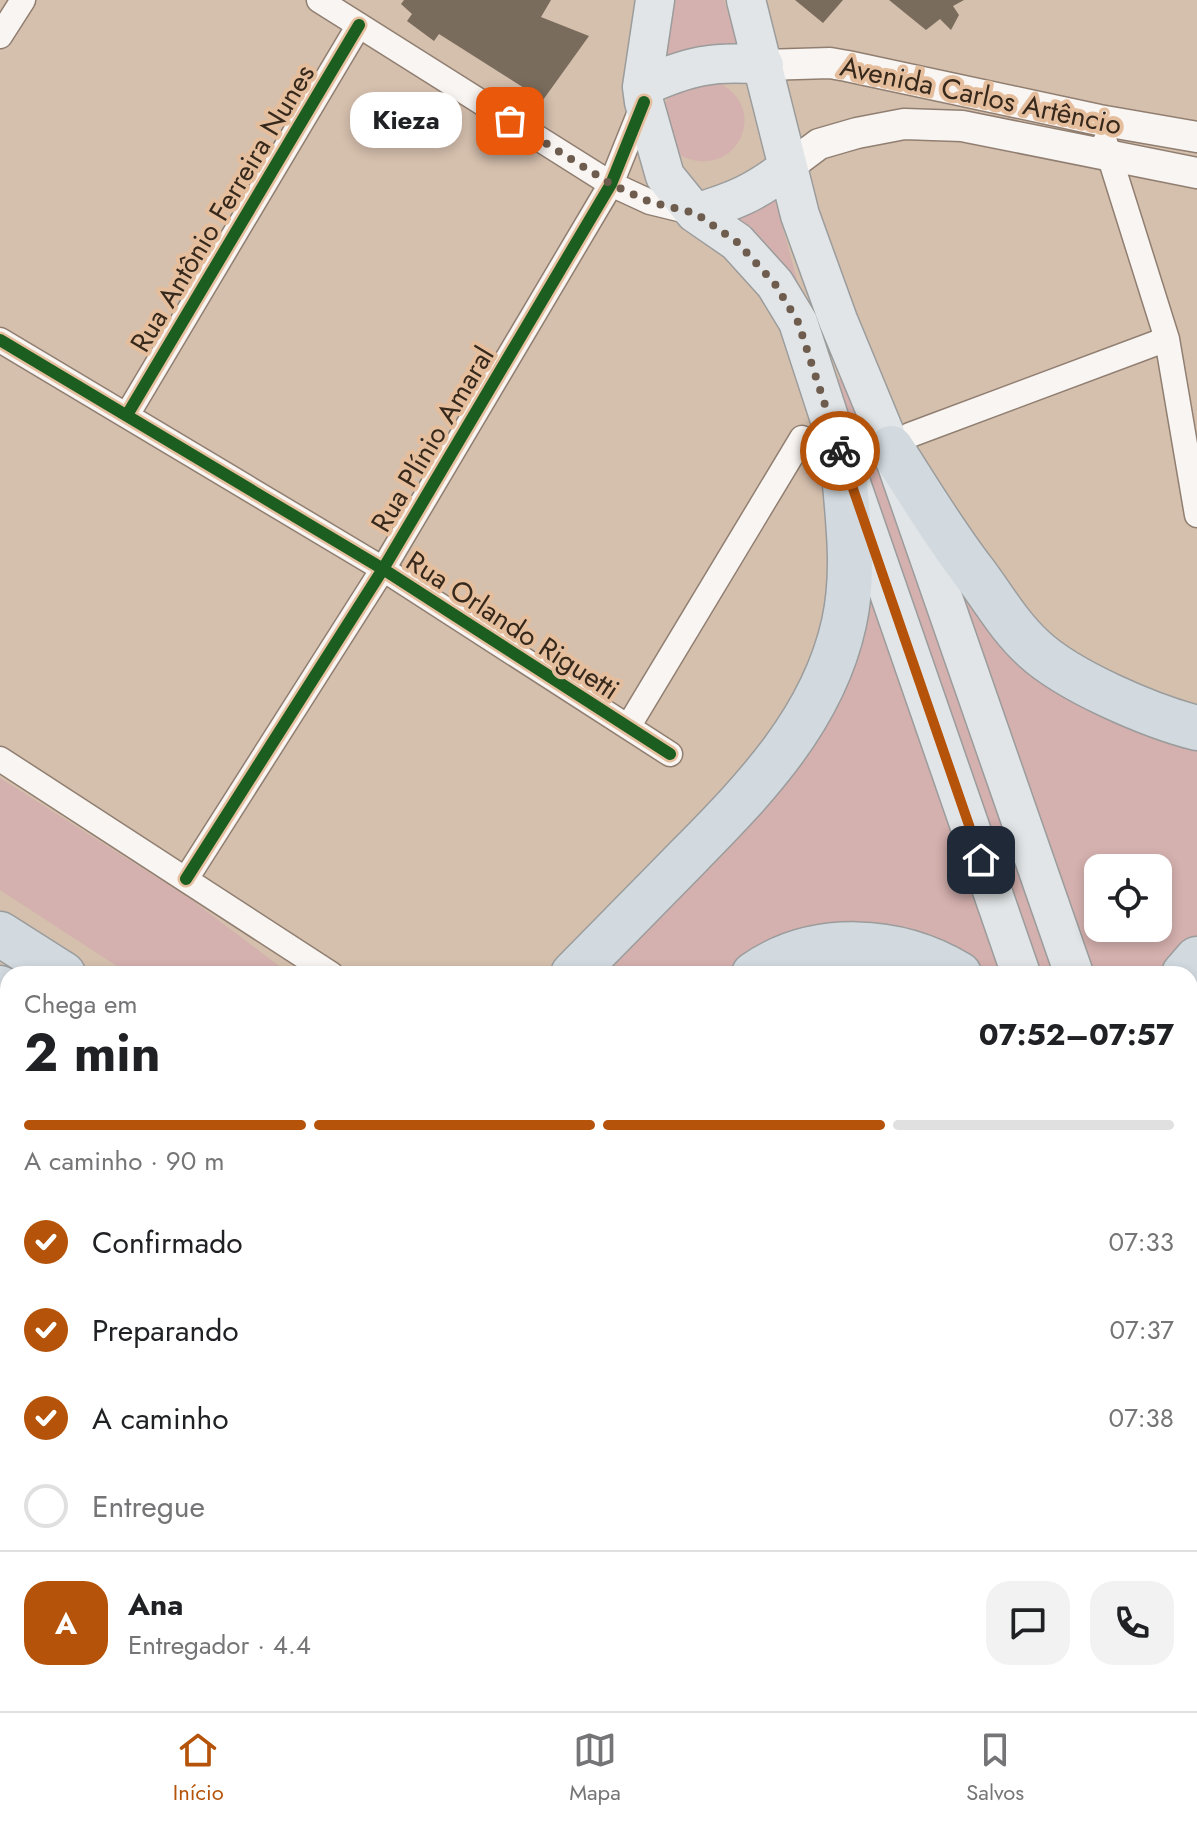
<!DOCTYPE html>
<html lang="pt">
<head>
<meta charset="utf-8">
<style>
  body { margin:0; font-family:Jost,sans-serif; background:#f2f2f2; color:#202124; height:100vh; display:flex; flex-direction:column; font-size:30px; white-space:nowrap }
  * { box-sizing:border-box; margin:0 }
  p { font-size:26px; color:#757577 }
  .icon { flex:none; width:44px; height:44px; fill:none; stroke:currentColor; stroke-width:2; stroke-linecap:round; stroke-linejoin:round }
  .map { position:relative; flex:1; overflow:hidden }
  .details { position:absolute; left:0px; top:966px; width:1198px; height:746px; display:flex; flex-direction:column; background:#fff; border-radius:24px 24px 0 0; box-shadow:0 4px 12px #0003 }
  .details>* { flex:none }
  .tools { position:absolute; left:1084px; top:854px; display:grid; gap:16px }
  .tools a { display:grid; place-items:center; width:88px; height:88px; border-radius:16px; background:#fff; box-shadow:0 4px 12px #0003; font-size:40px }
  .pin { position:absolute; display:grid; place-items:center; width:68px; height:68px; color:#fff; margin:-34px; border-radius:16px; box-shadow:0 4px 12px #0006 }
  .courier { position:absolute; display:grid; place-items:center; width:80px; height:80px; margin:-40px; border:6px solid #b45309; border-radius:50%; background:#fff; color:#222; box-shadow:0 2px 10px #0007 }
  .bubble { position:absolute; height:56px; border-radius:24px; background:#fff; box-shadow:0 4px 12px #0003; font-size:26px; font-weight:700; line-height:56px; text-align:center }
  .headline em { font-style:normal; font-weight:700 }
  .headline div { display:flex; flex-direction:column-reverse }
  .headline { display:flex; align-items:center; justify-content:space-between; height:136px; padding:0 24px }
  h1 { font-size:52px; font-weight:700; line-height:60px }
  .bar { display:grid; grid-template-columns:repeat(4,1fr); gap:12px 8px; align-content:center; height:96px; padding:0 24px }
  .bar i { height:10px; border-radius:6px; background:#e0e0e0 }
  .bar .on { background:#b45309 }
  .bar p { grid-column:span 4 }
  .line { display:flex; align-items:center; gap:20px; padding:0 24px; border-top:2px solid #e0e0e0 }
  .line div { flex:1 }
  .round { display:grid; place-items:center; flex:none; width:84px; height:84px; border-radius:24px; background:#f2f2f2 }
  ol { padding:0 24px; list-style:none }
  li { display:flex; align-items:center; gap:24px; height:88px }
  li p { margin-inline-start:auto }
  li .icon { padding:8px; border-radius:50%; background:#b45309; color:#fff; stroke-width:4 }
  li:last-child { color:#757577 }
  li i { width:44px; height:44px; border:4px solid #e0e0e0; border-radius:50% }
  .tabs { display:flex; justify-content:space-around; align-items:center; height:112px; border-top:2px solid #e0e0e0; background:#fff; font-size:22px; color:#757577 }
  .tabs a { display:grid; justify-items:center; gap:4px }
  .tabs .on { color:#b45309 }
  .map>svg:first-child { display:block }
</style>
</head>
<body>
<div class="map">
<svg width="1197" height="1711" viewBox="0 0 1197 1711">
  <rect width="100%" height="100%" fill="#d5bfad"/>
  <!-- built -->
  <path fill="#dab89b" d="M0 1170 8 1175V1704H421L423 1711H0Z"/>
  <!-- green -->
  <path fill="#d4b0ae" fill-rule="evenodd" d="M667 0H724L739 47C708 47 683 48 656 63Z
    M710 79C777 102 736 188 676 153L664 105 671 93Z
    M775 200 801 294 727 219C746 217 760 212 775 200Z
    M842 378 881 469 1059 974H1038L834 381Z
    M937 537 986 612 1197 741V943L1172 974H1090ZM1098 868H1158V928H1098Z
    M862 566 1002 974H987L964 957 744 962 728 974H587L768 789Z
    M0 778 189 898 290 974H129L0 890Z
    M825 958 937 974H774Z
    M1197 971V1276L1190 1257V980Z
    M1190 1346 1197 1365V1430L1190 1410Z
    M1190 1583 1197 1586V1711H618V1704H1190Z
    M505 1704H598L599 1711H508Z"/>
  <!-- building -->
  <path fill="#7a6c5c" d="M404 0H551L541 17 589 36 543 100 439 34 434 41 407 21 412 14 401 4Z
    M795 0H843L823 23Z
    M889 0H964L953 6 959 15 951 30 940 19 926 30Z"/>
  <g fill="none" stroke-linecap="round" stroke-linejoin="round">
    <!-- minor casing -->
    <g stroke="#907f71" stroke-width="27">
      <path id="minor" d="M319 0 611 184 650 202 695 213
        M0 36 23 0
        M1105 142 1167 339 1197 515
        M0 340 383 569 670 754
        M127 415 359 25
        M910 435 1167 339
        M628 727 802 438
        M0 759 331 974
        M186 879 383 569 611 184 644 102
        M0 1140 8 1145"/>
    </g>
    <!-- tertiary casing -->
    <g stroke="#907f71" stroke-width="33">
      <path id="tertiary" d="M764 65 830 63 847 66 1099 120 1197 137
        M787 168 819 144 857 133 904 124 962 126 1197 173"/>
    </g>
    <!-- primary casing -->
    <g stroke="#9b9c9c" stroke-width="41">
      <path id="primary" d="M655 0 642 87 644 102 665 176 695 213 737 242 775 284 798 322 843 460 1021 974
        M746 0 800 215 838 320 891 448 1074 974
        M642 87C688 66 714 60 764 65
        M695 213C735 201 754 193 787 168
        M1190 1305 1197 1324
        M1190 1459 1197 1480"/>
    </g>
    <!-- motorway casing -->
    <g stroke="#9b9c9c" stroke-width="47">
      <path id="motorway" d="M891 448C918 490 943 532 973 571 993 597 1008 625 1033 648 1068 681 1150 716 1197 728
        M0 934 63 974
        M573 974C611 935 650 896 688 857 755 789 823 719 844 623 856 569 847 514 843 460
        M754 974C815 932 898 937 959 974
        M1184 974 1197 959
        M0 988 8 994
        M1190 1495 1197 1497
        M1190 1544 1197 1546
        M493 1704 496 1711
        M607 1704 609 1711"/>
    </g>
    <!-- minor -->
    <use href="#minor" stroke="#f9f5f3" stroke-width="24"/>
    <!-- tertiary -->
    <use href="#tertiary" stroke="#f9f5f3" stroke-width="30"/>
    <!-- primary -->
    <use href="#primary" stroke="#e2e5e7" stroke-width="38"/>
    <!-- motorway -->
    <use href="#motorway" stroke="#d2dadf" stroke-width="44"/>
    <!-- cycleway casing -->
    <g stroke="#e5be9d" stroke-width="17">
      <path id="cycleway" d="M0 340 383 569 670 754
        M127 415 359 25
        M186 879 383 569 611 184 644 102"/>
    </g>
    <!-- cycleway -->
    <use href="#cycleway" stroke="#1b5e20" stroke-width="12"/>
  </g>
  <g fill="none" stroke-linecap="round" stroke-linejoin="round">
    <!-- done -->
    <path stroke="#6e5d4e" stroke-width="8" stroke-dasharray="0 14.4" d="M510 121 611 184 650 202 695 213 737 242 775 284 798 322 840 451"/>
    <!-- route -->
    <path stroke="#b45309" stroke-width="10" d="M840 451 981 860"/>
  </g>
  <g text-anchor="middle" stroke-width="8" stroke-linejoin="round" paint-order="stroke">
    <!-- street labels -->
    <g font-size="28" fill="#36281b" stroke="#e5be9d">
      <text transform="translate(981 95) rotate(12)" y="10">Avenida Carlos Artêncio</text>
      <text transform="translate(222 208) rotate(-59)" y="10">Rua Antônio Ferreira Nunes</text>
      <text transform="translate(432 439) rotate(-59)" y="10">Rua Plínio Amaral</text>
      <text transform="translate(513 625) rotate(33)" y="10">Rua Orlando Riguetti</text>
    </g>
  </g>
</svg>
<div class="tools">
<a><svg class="icon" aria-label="locate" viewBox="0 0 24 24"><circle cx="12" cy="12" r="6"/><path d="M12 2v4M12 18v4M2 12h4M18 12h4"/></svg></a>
</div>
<div class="pin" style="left:510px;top:121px;background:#ea580c"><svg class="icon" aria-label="bag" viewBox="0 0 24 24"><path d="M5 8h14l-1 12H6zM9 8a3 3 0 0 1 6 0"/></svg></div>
<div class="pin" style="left:981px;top:860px;background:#1f2937"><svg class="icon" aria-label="home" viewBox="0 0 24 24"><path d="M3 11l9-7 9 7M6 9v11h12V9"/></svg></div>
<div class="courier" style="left:840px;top:451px"><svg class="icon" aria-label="bike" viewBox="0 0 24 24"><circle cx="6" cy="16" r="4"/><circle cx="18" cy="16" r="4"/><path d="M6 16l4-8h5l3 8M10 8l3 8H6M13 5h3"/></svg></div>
<div class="bubble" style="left:350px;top:92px;width:112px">Kieza</div>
<section class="details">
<div class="headline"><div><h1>2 min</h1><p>Chega em</p></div><em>07:52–07:57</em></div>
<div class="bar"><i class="on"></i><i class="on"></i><i class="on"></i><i></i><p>A caminho · 90 m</p></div>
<ol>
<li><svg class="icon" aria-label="check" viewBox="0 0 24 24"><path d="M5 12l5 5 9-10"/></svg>Confirmado<p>07:33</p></li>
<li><svg class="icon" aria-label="check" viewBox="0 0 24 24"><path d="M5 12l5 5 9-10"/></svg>Preparando<p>07:37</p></li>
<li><svg class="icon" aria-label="check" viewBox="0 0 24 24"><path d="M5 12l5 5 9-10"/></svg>A caminho<p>07:38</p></li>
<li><i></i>Entregue</li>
</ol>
<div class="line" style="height:144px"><b class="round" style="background:#b45309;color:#fff">A</b><div><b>Ana</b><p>Entregador · 4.4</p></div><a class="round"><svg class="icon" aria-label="chat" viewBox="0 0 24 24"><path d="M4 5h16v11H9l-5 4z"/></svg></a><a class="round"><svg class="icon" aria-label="phone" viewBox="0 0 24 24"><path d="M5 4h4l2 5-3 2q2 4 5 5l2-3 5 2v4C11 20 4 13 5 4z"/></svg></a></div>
</section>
</div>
<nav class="tabs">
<a class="on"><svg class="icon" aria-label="home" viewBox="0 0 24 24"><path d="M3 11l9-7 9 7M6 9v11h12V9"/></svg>Início</a>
<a><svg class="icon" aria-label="map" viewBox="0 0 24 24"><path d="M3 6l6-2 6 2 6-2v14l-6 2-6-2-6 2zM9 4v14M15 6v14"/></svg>Mapa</a>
<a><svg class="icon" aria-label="saved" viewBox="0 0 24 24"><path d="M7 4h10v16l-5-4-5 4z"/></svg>Salvos</a>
</nav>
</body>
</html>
